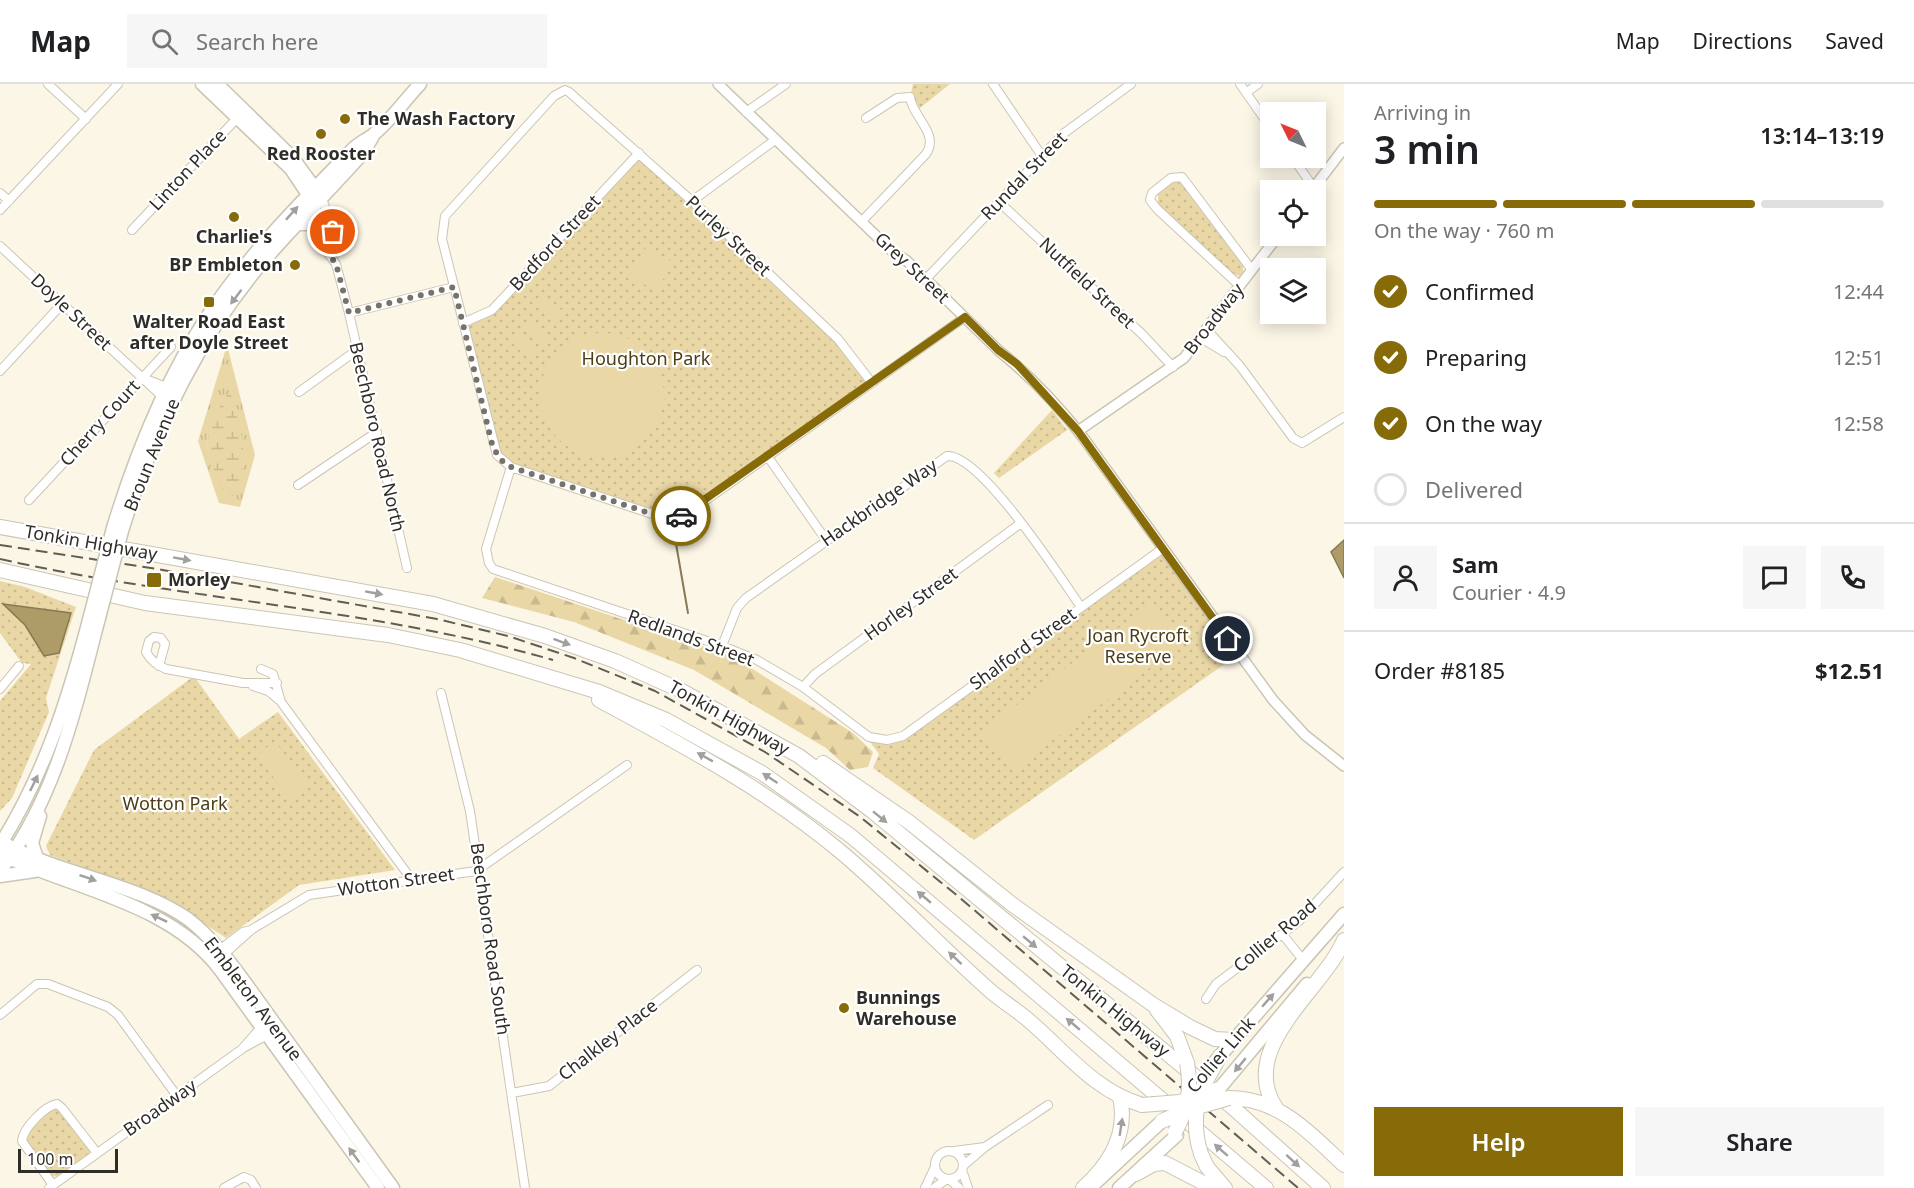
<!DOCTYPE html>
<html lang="en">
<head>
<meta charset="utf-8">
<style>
  body { margin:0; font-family:"Noto Sans",sans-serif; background:#f6f6f6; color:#202124; height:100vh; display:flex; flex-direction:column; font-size:22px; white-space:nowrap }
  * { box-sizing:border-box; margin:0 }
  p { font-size:20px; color:#757577 }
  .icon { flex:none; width:33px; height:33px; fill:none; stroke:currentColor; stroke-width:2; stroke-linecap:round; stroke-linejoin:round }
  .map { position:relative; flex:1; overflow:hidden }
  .details { display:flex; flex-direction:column; background:#fff; width:570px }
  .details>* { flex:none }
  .needle { width:39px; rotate:313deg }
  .buttons { position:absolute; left:1260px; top:18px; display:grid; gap:12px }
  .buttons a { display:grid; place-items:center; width:66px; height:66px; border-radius:0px; background:#fff; box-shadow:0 3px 15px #0003; font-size:30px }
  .scale { position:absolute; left:18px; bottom:15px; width:100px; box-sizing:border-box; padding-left:6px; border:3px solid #2f2d27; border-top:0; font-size:16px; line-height:21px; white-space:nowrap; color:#2f2d27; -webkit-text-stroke:4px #fff; paint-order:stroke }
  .pin { position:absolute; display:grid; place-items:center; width:51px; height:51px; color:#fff; margin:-26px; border:3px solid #fff; border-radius:50%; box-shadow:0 2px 6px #0007 }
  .courier { position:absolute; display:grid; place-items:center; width:60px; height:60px; margin:-30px; border:4px solid #876b08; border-radius:50%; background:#fff; color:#222; box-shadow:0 2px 8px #0007 }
  .overview em { font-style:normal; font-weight:600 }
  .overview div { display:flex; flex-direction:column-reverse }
  .overview { display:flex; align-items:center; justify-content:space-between; height:102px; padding:0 30px }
  h1 { font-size:39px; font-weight:600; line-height:45px }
  .bar { display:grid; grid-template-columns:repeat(4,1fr); gap:9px 6px; align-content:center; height:72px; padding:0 30px }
  .bar i { height:8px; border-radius:4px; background:#e0e0e0 }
  .bar .selected { background:#876b08 }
  .bar p { grid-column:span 4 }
  .line { display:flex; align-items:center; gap:15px; padding:0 30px; border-top:2px solid #e0e0e0 }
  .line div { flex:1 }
  .round { display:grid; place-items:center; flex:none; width:63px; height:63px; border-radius:0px; background:#f6f6f6 }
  ol { padding:0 30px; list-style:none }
  li { display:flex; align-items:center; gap:18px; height:66px }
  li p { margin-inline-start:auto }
  li .icon { padding:6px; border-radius:50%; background:#876b08; color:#fff; stroke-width:4 }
  li:last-child { color:#757577 }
  li i { width:33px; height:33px; border:3px solid #e0e0e0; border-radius:50% }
  .cta { display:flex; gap:12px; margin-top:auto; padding:12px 30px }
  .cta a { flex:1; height:69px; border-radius:0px; background:#876b08; color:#fff; font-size:24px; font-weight:600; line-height:69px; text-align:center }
  .cta a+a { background:#f6f6f6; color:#202124 }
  header { display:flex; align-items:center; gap:36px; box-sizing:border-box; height:84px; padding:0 30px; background:#fff; border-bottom:2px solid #e0e0e0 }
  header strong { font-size:28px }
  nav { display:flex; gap:33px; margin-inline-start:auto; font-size:21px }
  .search { width:420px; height:54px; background:#f6f6f6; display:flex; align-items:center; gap:15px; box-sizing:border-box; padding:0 21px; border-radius:0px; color:#757577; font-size:22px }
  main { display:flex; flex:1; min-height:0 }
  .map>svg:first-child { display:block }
</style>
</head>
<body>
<header>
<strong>Map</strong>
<div class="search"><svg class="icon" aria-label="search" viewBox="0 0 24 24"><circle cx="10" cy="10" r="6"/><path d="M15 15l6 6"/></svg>Search here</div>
<nav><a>Map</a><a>Directions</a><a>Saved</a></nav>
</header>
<main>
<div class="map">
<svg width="1344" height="1104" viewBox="0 0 1344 1104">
  <defs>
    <pattern id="grass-tufts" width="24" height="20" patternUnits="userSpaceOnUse" patternTransform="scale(1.5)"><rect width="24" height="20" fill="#e9d7a6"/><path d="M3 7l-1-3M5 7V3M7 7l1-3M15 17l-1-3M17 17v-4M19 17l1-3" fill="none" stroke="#c8b98f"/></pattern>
    <pattern id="forest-firs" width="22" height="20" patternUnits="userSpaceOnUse" patternTransform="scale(1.5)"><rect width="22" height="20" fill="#e9d7a6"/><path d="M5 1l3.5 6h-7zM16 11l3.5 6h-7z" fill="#c8b98f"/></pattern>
    <pattern id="wetland-marsh" width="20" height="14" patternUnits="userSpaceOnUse" patternTransform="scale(1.5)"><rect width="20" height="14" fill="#e9d7a6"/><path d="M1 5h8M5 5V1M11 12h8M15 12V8" fill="none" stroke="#c8b98f"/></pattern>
    <pattern id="park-dots" width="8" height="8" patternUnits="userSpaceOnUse" patternTransform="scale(1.5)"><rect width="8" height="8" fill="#e9d7a6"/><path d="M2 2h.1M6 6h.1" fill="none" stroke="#c8b98f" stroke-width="1.8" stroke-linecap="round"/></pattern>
  </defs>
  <rect width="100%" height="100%" fill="#fcf6e6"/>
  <!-- grass -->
  <path fill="url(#grass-tufts)" fill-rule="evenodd" d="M227 261 255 371 240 423 219 419 198 357ZM225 311 226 410 206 361Z"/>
  <!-- forest -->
  <path fill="url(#forest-firs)" d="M495 493 732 572 853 649 873 668 868 683 850 686 826 664 694 586 574 538 482 514Z"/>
  <!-- wetland -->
  <path fill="url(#wetland-marsh)" d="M224 311H231C239 343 249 363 240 396 238 403 237 408 231 413 217 406 212 376 206 361Z"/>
  <!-- park -->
  <path fill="url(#park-dots)" d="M913 0H950L915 28 910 13Z
    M639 69 838 255 872 299 685 431 672 434 511 383 497 371 463 239 483 232Z
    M1176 97 1185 102 1243 181V188L1240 192 1232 190 1158 121V108Z
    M1052 326 1067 346 999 394 994 389Z
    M1162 465 1239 570 974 756 873 684 879 670 864 650 892 655Z
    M0 497 25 503 76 523 46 614 49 628 12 714 0 727V617L31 580 22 579 0 549Z
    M194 592 239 655 278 628 395 786 299 801 226 854 164 813 50 771 46 762 94 666Z
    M54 1024 61 1028 90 1067V1071L60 1093 52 1092 24 1056 25 1050Z"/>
  <!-- pitch -->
  <path fill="#e9d7a6" d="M645 164 672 178 657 207 630 193Z
    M541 210 563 227 558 235 535 218Z
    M531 237 549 253 541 261 524 245Z
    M540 311a62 62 0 1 1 124 0a62 62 0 1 1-124 0Z
    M519 250 536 267 529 275 511 258Z
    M1153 518 1183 559 1012 687 982 647Z
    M275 657 309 704 291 718 257 671Z"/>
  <!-- water -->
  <path fill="#ad9b68" stroke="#877a54" stroke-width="1.5" d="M1344 456V494L1331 468Z
    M3 520 71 529 59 569 44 572 25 541Z"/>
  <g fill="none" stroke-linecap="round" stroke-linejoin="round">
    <!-- stream -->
    <path stroke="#877a54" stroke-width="2" d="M675 454 688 529"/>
    <!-- minor casing -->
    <g stroke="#cac5b5" stroke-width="10">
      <path id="minor" d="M48 0 86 35
        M993 0 1042 72
        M1240 0 1270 43
        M1246 9 1258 0
        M746 28 786 0
        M1293 74 1314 104
        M0 109 9 117
        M322 114 333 148 325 165 336 180 349 229 407 484
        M692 117 775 56
        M999 118 1142 250 1173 283
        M315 121 325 151
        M0 126 118 0
        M862 137 926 70C940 49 912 33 910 13L897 14 866 34
        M132 146 240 31
        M0 162 164 314
        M926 195 1063 50 1131 0
        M1240 202 1157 125 1150 116 1152 109 1171 94 1182 93 1252 186
        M349 229 454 203
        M463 239 492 226 639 69
        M1207 246 1240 282 1293 354 1302 359 1344 333
        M1201 254 1224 268
        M0 287 62 220
        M143 294 171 305
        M872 299 838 255 692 117 569 8 565 6 554 12 445 132 442 155 497 371 511 383 658 432 672 434 685 431C775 368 865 304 955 240L965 233
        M299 308 357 266
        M768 373 826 456
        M511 383 486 465 489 479 493 485 722 562 757 576 803 603 869 653 887 656 903 652 1162 465
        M298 401 377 348
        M29 416 171 263
        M722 562 737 524 746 514 947 372C981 370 1060 493 1081 523
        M159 582 165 560 161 554 154 553 149 557 146 568C151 577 157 581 166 585L243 599H277
        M261 585 273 590 281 618 412 796
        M253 602 268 607 279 616
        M803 603 815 590 1021 439
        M0 605 19 582
        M441 609 470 727 525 1104
        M1283 851 1303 876
        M217 868 243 848 251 846 309 811 476 787 627 681
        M221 873 251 846
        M1206 915 1216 900 1299 837 1344 788
        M0 931 37 900H48L108 923 118 931 177 1012
        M243 964 269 950
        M512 1009 549 1002 697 886
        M935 1081a14 14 0 1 1 28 0a14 14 0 1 1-28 0Z
        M954 1067 985 1063
        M963 1082 985 1063 1048 1021
        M962 1086 968 1104
        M949 1095 959 1104
        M53 1101 22 1057C23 1044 45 1022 57 1020L62 1024 97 1069
        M49 1104 242 965 264 940
        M224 1104 244 1093 251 1096 256 1104
        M925 1104 935 1083
        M934 1104 947 1095"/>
    </g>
    <!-- tertiary casing -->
    <g stroke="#cac5b5" stroke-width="12">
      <path id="tertiary" d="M718 0 893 168 906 176 998 266C1029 291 1057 320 1082 352L1273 616 1305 651 1344 682
        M1312 106 1344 64
        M1078 347 1184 274 1278 152"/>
    </g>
    <!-- primary casing -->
    <g stroke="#cac5b5" stroke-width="15">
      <path id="primary" d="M202 0 291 85 313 118
        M217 0 292 73 319 110
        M297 140H309L326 152
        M113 444C136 368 165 296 209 230 249 170 302 117 352 66 358 59 367 56 374 50 391 36 405 16 420 0
        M122 447C152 351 196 257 261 180 294 142 330 106 363 69L372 54
        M0 757C56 790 137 799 188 835 210 852 227 874 244 897L393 1104
        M0 761C45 689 69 613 90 532
        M0 770C73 805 171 819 221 887L378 1104
        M37 774 32 759 40 732
        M0 787C57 712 76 622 99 534
        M0 792 35 787
        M1213 980 1344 830
        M1219 1005 1307 900
        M1091 1103 1162 1037
        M1119 1104 1177 1051"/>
    </g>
    <!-- motorway casing -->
    <g stroke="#cac5b5" stroke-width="16">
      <path id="motorway" d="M0 443 433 520 545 552 615 577 682 607 799 672 872 727 1231 1022 1323 1104
        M0 486 145 519 388 551 460 566 599 608 666 636 762 689 851 752 1266 1104
        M599 616C684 662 767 706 841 768 892 811 938 860 987 904 1000 916 1014 924 1027 935 1065 967 1093 1006 1142 1021
        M823 679 909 738 1013 821 1152 920 1190 943 1215 955 1234 956
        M1157 926 1177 952 1187 979
        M1207 995 1220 972
        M1229 1014C1279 1014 1310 1049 1344 1081
        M1276 1024C1236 964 1323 906 1344 856
        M1201 1070 1207 1083 1225 1104
        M1136 1090 1154 1080 1165 1079 1213 1104
        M1083 1104C1110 1080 1128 1049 1120 1013"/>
    </g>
    <!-- minor -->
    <use href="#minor" stroke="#fff" stroke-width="8"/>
    <!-- tertiary -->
    <use href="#tertiary" stroke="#fff" stroke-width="9"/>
    <!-- primary -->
    <use href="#primary" stroke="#fff" stroke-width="12"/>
    <!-- motorway -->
    <use href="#motorway" stroke="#fff" stroke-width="14"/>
    <!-- rail -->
    <path stroke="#605d55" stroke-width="2" stroke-dasharray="12 6" stroke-linecap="butt" d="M0 461 157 485 437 535 508 552 574 574 655 607 765 668 859 732 959 813 1298 1104
      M0 475C183 516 373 524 553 576"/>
    <!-- primary-bridge casing -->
    <g stroke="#cac5b5" stroke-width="15" stroke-linecap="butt">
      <path id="primary-bridge" d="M90 532 113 444
        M99 534 122 447"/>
    </g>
    <!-- motorway-bridge casing -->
    <g stroke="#cac5b5" stroke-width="16" stroke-linecap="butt">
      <path id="motorway-bridge" d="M1142 1021 1180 1018 1219 1005
        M1162 1037 1187 1026 1229 1014
        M1175 1048C1188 1024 1192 1006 1187 979
        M1201 1070C1193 1046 1194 1017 1207 995"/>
    </g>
    <!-- primary-bridge -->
    <use href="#primary-bridge" stroke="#fff" stroke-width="12"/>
    <!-- motorway-bridge -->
    <use href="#motorway-bridge" stroke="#fff" stroke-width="14"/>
  </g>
  <!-- one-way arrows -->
  <defs><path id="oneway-solid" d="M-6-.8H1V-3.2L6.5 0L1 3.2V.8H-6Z" transform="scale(1.5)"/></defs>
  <g fill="#a1a09e">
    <use href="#oneway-solid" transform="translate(292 129) rotate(-48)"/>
    <use href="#oneway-solid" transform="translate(236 213) rotate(127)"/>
    <use href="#oneway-solid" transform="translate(182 475) rotate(10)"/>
    <use href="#oneway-solid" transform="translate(374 509) rotate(10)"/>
    <use href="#oneway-solid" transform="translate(562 558) rotate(20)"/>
    <use href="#oneway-solid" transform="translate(705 673) rotate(-151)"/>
    <use href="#oneway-solid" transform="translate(770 694) rotate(-147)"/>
    <use href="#oneway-solid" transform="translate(34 699) rotate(-64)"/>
    <use href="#oneway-solid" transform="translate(880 733) rotate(39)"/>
    <use href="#oneway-solid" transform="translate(88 794) rotate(19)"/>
    <use href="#oneway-solid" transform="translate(924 813) rotate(-140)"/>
    <use href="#oneway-solid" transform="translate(159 834) rotate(-155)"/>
    <use href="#oneway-solid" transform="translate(1030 858) rotate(40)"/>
    <use href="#oneway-solid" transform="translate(955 874) rotate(-137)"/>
    <use href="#oneway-solid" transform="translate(1268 916) rotate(-49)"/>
    <use href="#oneway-solid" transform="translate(1073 940) rotate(-140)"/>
    <use href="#oneway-solid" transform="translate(1240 981) rotate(130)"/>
    <use href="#oneway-solid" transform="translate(1121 1043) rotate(-81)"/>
    <use href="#oneway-solid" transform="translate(1221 1066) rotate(-139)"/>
    <use href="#oneway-solid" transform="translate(354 1071) rotate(-126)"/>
    <use href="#oneway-solid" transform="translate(1293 1077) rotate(42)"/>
  </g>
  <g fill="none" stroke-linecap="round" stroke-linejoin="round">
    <!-- done -->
    <path stroke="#77736a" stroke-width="6" stroke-dasharray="0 10.8" d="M333 148 325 165 336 180 349 229 454 203 493 364 503 378 511 383 658 432 672 435 681 432"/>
    <!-- route -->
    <path stroke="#876b08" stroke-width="8" d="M681 432 965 233 998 266 1017 280 1078 347 1228 555"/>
  </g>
  <!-- markers -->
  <g fill="#876b08" stroke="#fff" stroke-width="2">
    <circle cx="345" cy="35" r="6"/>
    <circle cx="321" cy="50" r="6"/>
    <circle cx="234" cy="133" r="6"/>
    <circle cx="295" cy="181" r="6"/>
    <rect x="203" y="212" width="12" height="12" rx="3"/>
    <rect x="146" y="488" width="16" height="16" rx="3"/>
    <circle cx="844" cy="924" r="6"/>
  </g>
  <g text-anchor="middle" stroke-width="4.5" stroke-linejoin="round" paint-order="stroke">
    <!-- poi labels -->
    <g font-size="18" font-weight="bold" fill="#2f2d27" stroke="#fff" text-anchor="start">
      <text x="357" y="41">The Wash Factory</text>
      <text x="321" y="76" text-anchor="middle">Red Rooster</text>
      <text x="234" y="159" text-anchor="middle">Charlie's</text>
      <text x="283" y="187" text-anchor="end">BP Embleton</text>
      <text x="209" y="244" text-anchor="middle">Walter Road East<tspan x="209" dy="21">after Doyle Street</tspan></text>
      <text x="168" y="502">Morley</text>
      <text x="856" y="920">Bunnings<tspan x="856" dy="21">Warehouse</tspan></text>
    </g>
    <!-- street labels -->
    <g font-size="18" fill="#2f2d27" stroke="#fff">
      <text transform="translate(188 86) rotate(-47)" y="6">Linton Place</text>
      <text transform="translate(1024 92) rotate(-46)" y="6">Rundal Street</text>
      <text transform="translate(728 152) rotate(43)" y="6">Purley Street</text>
      <text transform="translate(555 159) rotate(-47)" y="6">Bedford Street</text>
      <text transform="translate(912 184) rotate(43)" y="6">Grey Street</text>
      <text transform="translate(1087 199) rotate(43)" y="6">Nutfield Street</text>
      <text transform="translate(71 228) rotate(43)" y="6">Doyle Street</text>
      <text transform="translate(1214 235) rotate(-52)" y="6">Broadway</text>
      <text transform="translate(100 339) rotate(-48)" y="6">Cherry Court</text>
      <text transform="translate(377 353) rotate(77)" y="6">Beechboro Road North</text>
      <text transform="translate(152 371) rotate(-68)" y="6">Broun Avenue</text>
      <text transform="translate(879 419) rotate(-35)" y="6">Hackbridge Way</text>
      <text transform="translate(91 459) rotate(10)" y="6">Tonkin Highway</text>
      <text transform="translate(911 520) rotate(-36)" y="6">Horley Street</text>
      <text transform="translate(691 554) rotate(20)" y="6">Redlands Street</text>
      <text transform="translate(1023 565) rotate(-36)" y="6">Shalford Street</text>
      <text transform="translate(729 634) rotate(29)" y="6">Tonkin Highway</text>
      <text transform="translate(396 798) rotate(-8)" y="6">Wotton Street</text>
      <text transform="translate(1275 852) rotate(-40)" y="6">Collier Road</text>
      <text transform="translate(490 855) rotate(82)" y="6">Beechboro Road South</text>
      <text transform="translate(253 915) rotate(53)" y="6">Embleton Avenue</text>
      <text transform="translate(1115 927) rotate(39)" y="6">Tonkin Highway</text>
      <text transform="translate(608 956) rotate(-38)" y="6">Chalkley Place</text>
      <text transform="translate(1221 971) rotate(-49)" y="6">Collier Link</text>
      <text transform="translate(160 1024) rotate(-35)" y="6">Broadway</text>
    </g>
    <!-- park labels -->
    <g font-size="18" fill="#4b3d14" stroke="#fff">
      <text x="646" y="281">Houghton Park</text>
      <text x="1138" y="558">Joan Rycroft<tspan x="1138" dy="21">Reserve</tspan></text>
      <text x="175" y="726">Wotton Park</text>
    </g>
  </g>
</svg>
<div class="buttons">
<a><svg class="needle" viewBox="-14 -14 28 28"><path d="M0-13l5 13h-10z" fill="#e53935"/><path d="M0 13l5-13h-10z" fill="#757577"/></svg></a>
<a><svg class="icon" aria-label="locate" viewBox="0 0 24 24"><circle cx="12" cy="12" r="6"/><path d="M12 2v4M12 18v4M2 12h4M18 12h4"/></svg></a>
<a><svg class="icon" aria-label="layers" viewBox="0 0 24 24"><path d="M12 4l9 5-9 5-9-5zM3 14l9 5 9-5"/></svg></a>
</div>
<div class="scale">100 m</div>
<div class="pin" style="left:333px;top:148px;background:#ea580c"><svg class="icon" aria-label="bag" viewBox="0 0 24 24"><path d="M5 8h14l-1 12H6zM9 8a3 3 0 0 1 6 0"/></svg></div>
<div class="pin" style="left:1228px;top:555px;background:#1f2937"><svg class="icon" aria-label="home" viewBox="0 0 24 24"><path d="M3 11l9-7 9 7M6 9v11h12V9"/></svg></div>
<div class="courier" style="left:681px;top:432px"><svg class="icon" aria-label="car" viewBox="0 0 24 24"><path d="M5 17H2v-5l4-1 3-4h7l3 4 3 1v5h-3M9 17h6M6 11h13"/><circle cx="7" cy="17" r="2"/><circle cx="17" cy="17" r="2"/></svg></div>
</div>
<section class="details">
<div class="overview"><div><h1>3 min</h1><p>Arriving in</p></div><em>13:14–13:19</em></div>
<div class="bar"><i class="selected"></i><i class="selected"></i><i class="selected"></i><i></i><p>On the way · 760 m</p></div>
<ol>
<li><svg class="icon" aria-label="check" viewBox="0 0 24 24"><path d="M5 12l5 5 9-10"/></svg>Confirmed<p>12:44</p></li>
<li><svg class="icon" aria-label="check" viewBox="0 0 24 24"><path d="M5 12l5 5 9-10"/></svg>Preparing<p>12:51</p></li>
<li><svg class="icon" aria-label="check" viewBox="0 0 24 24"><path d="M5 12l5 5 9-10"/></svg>On the way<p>12:58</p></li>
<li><i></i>Delivered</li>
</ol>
<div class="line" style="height:108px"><a class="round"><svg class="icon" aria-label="person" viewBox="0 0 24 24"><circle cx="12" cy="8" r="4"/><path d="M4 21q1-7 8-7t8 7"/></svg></a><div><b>Sam</b><p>Courier · 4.9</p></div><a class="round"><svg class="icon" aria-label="chat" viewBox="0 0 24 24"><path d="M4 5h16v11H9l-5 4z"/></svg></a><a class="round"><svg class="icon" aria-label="phone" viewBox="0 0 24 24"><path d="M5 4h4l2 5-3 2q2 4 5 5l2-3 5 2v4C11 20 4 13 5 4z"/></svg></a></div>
<div class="line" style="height:78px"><div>Order #8185</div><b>$12.51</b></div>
<div class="cta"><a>Help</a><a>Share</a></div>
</section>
</main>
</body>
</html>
